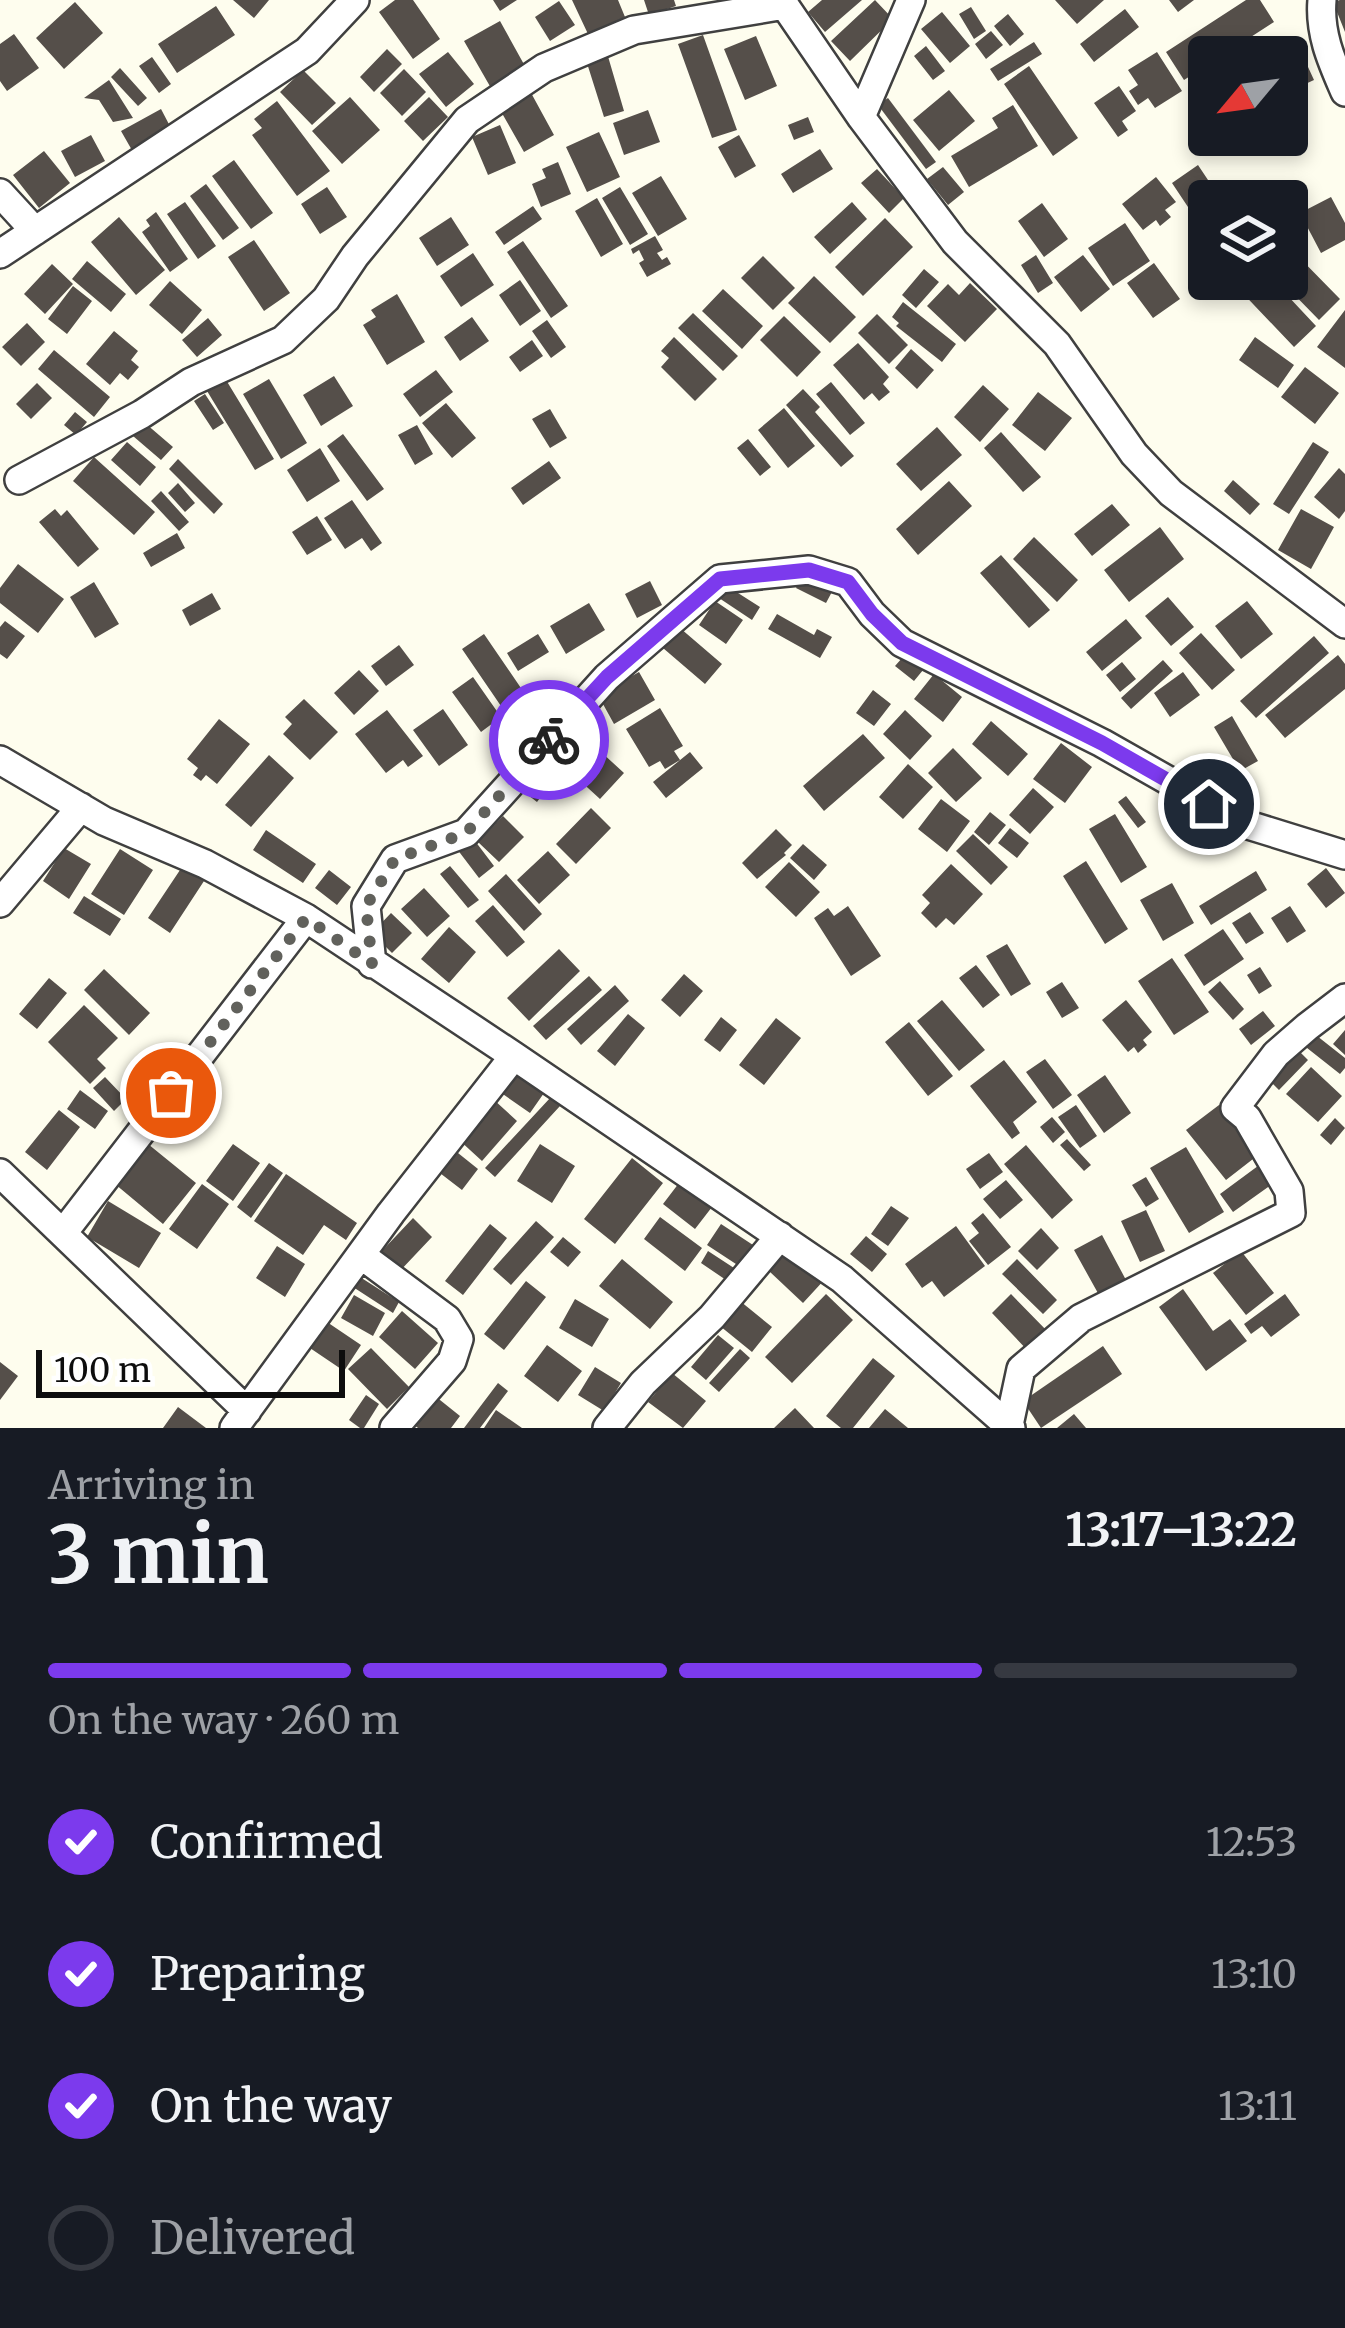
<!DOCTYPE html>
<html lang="en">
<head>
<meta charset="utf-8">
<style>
  body { margin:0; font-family:Merriweather,serif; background:#242831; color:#f1f3f6; height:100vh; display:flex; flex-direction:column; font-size:45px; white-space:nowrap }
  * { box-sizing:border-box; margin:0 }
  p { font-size:39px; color:#9ea1a6 }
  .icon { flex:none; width:66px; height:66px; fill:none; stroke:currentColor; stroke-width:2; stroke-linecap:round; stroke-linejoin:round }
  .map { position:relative; height:1428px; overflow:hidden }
  .side { display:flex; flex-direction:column; background:#171b24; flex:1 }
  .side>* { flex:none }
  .needle { width:78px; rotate:241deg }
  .tools { position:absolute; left:1188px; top:36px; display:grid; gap:24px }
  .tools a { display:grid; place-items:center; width:120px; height:120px; border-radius:12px; background:#171b24; box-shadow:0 6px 18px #0003; font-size:60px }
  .scale { position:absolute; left:36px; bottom:30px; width:309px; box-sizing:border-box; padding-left:12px; border:6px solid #0d0d0d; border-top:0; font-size:33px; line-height:42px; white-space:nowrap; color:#0d0d0d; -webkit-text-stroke:9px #fff; paint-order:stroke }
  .pin { position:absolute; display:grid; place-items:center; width:102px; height:102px; color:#fff; margin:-51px; border:6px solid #fff; border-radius:50%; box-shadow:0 3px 12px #0007 }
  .courier { position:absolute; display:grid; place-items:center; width:120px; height:120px; margin:-60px; border:9px solid #7c3aed; border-radius:50%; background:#fff; color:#222; box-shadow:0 3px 15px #0007 }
  .summary em { font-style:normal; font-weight:700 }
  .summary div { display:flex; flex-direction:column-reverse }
  .summary { display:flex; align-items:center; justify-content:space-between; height:204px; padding:0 48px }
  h1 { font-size:78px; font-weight:700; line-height:90px }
  .bar { display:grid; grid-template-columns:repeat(4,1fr); gap:18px 12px; align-content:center; height:144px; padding:0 48px }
  .bar i { height:15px; border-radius:9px; background:#363941 }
  .bar .on { background:#7c3aed }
  .bar p { grid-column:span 4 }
  ol { padding:0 48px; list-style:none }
  li { display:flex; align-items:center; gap:36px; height:132px }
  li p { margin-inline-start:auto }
  li .icon { padding:12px; border-radius:50%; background:#7c3aed; color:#fff; stroke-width:4 }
  li:last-child { color:#9ea1a6 }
  li i { width:66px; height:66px; border:6px solid #363941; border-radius:50% }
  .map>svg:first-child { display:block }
</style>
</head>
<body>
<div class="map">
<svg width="1345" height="1428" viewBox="0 0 1345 1428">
  <rect width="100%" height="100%" fill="#fefdee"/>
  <!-- building -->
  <path fill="#554f4a" d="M233 0H269L254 18Z
    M395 0H413L440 39 413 59 379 12Z
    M493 0H517L500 11Z
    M572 0H618L625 17 588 34Z
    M644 0H674L676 6 649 15Z
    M822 0H862L825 32 808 12Z
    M875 0 893 19 850 61 831 41Z
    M1055 0H1104L1077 24Z
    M1169 0H1194L1178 12Z
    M1246 0H1260L1274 22 1220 57H1209V64L1184 80 1166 52Z
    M1340 0H1345V32L1333 2Z
    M559 1 575 25 550 41 535 17Z
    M75 2 103 33 64 69 36 38Z
    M216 6 235 35 177 73 158 44Z
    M971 7 986 31 974 39 959 14Z
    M1125 9 1139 27 1094 62 1080 44Z
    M942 12 970 46 950 63 921 29Z
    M1008 14 1024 34 1010 46 994 26Z
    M500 21 526 68 491 88 464 41Z
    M991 31 1003 45 986 59 975 44Z
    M14 34 39 68 7 91 0 81V44Z
    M703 35 737 130 712 138 678 44Z
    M756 36 777 86 745 100 724 49Z
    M1034 42 1042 54 998 81 990 69Z
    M1297 43 1314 80 1301 86 1297 78 1287 83V57H1269Z
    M926 46 945 71 933 80 914 56Z
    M387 49 402 64 374 92 360 77Z
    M448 52 474 84 446 107 419 74Z
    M1157 52 1182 91 1155 108 1148 98 1138 105 1129 91 1138 85 1128 70Z
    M607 53 624 111 604 117 586 60Z
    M152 57 171 84 159 93 139 66Z
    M1029 66 1078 138 1053 156 1004 84Z
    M120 68 147 98 138 106 111 77Z
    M404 69 426 92 402 116 380 93Z
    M303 70 336 103 312 125 280 92Z
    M109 80 133 118 113 122 99 100 84 98Z
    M1119 86 1136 111 1122 121 1128 130 1118 137 1094 103Z
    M949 90 975 121 939 151 913 120Z
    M530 91 554 135 524 152 499 108Z
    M350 97 380 130 342 164 312 131Z
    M429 97 448 117 423 141 404 121Z
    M888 98 936 162 926 169 878 105Z
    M277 101 330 171 297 196 252 135 262 128 254 119Z
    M1013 105 1038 146 969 187 951 156 998 128 992 118Z
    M161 109 172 130 133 152 121 131Z
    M648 110 660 142 624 155 613 123Z
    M808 117 814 132 794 140 788 125Z
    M500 125 516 163 488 175 472 137Z
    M599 132 620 177 587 192 566 147Z
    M91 135 105 161 75 177 61 151Z
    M739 135 756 166 735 178 718 147Z
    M820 149 833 169 793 193 781 174Z
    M44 151 70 183 39 208 13 175Z
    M234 160 273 213 251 229 212 176Z
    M558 162 571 194 541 207 532 184 546 178 542 169Z
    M1198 165 1222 201H1209V219L1200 225 1172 183Z
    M943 167 964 192 948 205 927 179Z
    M877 169 904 198 889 213 861 183Z
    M661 176 687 219 658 236 632 193Z
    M1156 177 1176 202 1165 210 1171 217 1160 226 1156 220 1143 230 1122 204Z
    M206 184 239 228 223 240 190 196Z
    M327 187 347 217 320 234 301 204Z
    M620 187 648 234 630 245 602 198Z
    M1331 197 1345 223V240L1321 253 1300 213Z
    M597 198 623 244 601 257 575 211Z
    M185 202 216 246 198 259 167 214Z
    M852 202 867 219 830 254 814 237Z
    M1042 203 1068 239 1044 257 1018 221Z
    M533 206 542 219 504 245 495 232Z
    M156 212 188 259 170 272 142 232 150 226 146 220Z
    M119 217 165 270 136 295 91 242Z
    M451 217 469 245 437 266 419 238Z
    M885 218 913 247 863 296 835 267Z
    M1125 223 1150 261 1113 286 1088 248Z
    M655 236 663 250 657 253 662 260 667 257 671 264 647 277 639 263 644 260 639 250 633 254 631 249Z
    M254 240 290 293 264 311 228 257Z
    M523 241 568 306 551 318 507 252Z
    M1287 245 1340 299 1319 320 1279 279H1287Z
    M473 253 494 285 461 307 440 276Z
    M1036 255 1053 283 1038 293 1021 265Z
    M1083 255 1110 289 1081 312 1054 277Z
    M763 256 795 288 773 310 741 278Z
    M87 261 126 294 111 312 72 279Z
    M1154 263 1180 299 1153 318 1127 283Z
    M52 264 73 284 45 314 24 294Z
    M924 269 939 282 916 308 902 295Z
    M814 276 856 317 830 343 788 303Z
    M1241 279H1272L1316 326 1294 347 1235 285Z
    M520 280 541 311 520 326 499 295Z
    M170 281 202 310 182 334 149 305Z
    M970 283 997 309 965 342 927 306 948 284 959 295Z
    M73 286 92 301 67 334 48 319Z
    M723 289 763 326 742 349 702 311Z
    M397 294 425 342 387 365 363 325 376 317 371 310Z
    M903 302 956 344 942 362 896 326 899 323 892 317Z
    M1345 310V368L1317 347Z
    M693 313 738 356 723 371 678 328Z
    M877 314 908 345 889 364 858 333Z
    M784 316 821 352 797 377 760 340Z
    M472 317 489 341 460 361 444 337Z
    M208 318 222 335 197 357 182 340Z
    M547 320 566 347 551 358 532 331Z
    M27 323 45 342 21 366 2 347Z
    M114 331 138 351 131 360 139 367 128 380 120 373 110 385 86 364Z
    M674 337 717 379 695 401 661 367 669 358 661 351Z
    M1255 337 1294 365 1278 388 1239 360Z
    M532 340 543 356 520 372 509 357Z
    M858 343 889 377 883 384 890 392 879 401 872 393 864 400 833 365Z
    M911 349 934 370 917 389 895 368Z
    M54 350 110 397 94 417 38 369Z
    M1305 367 1339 393 1315 424 1281 397Z
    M436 370 453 392 420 417 403 394Z
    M223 375 274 459 255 470 204 386Z
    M334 376 353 406 321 426 303 395Z
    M269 379 307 443 281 459 243 394Z
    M831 382 865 423 850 435 816 394Z
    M37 383 52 398 31 419 16 404Z
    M983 385 1009 409 980 442 954 417Z
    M803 389 820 407 815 412 854 456 841 467 786 405Z
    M1038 392 1072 418 1045 451 1012 425Z
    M205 394 224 423 213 430 194 401Z
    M446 403 476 438 452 458 422 423Z
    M784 408 815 446 788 468 758 430Z
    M550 409 567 438 550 448 532 419Z
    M75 412 87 422 76 435 64 425Z
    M145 423 173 447 161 460 133 436Z
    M417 425 433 454 415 465 398 435Z
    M937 427 962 455 921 491 896 464Z
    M1001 432 1041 477 1023 492 984 448Z
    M343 434 384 489 367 501 327 446Z
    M748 439 771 467 760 476 737 448Z
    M127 442 156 467 140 486 111 460Z
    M1313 442 1329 452 1289 514 1273 504Z
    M320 448 340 481 307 502 287 470Z
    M94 457 155 512 134 535 73 481Z
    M178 459 223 504 214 514 169 469Z
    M549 461 561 478 523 505 511 488Z
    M1339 468 1345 474V511L1339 519 1314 497Z
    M1233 480 1260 504 1250 515 1224 491Z
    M949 481 972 506 918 555 896 529Z
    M178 483 195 503 185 512 168 493Z
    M161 491 189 522 179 531 151 501Z
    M352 500 382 543 371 551 362 538 345 549 324 518Z
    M1112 504 1130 525 1092 556 1074 534Z
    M55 509 61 516 67 510 99 549 78 567 39 522Z
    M1301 509 1334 527 1311 569 1278 550Z
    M317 516 332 540 307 555 292 532Z
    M1160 527 1184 559 1129 602 1104 570Z
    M177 533 185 548 151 567 143 553Z
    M1034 537 1078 580 1057 602 1013 559Z
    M1001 555 1050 610 1029 628 980 573Z
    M18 564 64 599 38 633 0 603V588Z
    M803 573 834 588 826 603 796 588Z
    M650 581 662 605 637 618 625 594Z
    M94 582 119 624 95 638 70 597Z
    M727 586 760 607 752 620 719 598Z
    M212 593 221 609 190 626 182 610Z
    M1168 597 1194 627 1171 646 1145 616Z
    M715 601 743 620 726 644 699 625Z
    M1247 601 1273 634 1241 659 1215 626Z
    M589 603 605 630 566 654 550 626Z
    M777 614 814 635 817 629 832 637 820 658 768 629Z
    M1126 619 1142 638 1102 671 1086 652Z
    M5 621 25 636 7 659 0 654V627Z
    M680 628 722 664 705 684 663 648Z
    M1201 633 1235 670 1212 690 1179 653Z
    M484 634 525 694 503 709 462 649Z
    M538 634 549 652 518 671 507 653Z
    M1314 636 1329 653 1256 718 1240 701Z
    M399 645 414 665 386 686 371 666Z
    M910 649 928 664 914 681 895 666Z
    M1338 655 1345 664V689L1285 738 1265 715Z
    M1163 660 1173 671 1131 709 1121 698Z
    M1122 662 1136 679 1120 692 1106 675Z
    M359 670 379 691 354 715 334 693Z
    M639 672 655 700 614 724 598 695Z
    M1183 672 1200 695 1170 717 1154 693Z
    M934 674 962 697 943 722 914 699Z
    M473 677 501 717 481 732 452 692Z
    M873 690 891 704 874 726 856 713Z
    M304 699 338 732 310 760 283 734 292 724 285 717Z
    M660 708 683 746 674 751 680 760 665 769 660 761 649 767 626 729Z
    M443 709 468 745 439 766 413 730Z
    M387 710 423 756 408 767 403 760 386 773 355 734Z
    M905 710 932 736 910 760 883 734Z
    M1232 716 1258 761 1240 771 1214 727Z
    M219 719 250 744 217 784 206 775 201 781 193 775 198 768 187 759Z
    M991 721 1028 754 1008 776 972 744Z
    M863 734 885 758 824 811 803 786Z
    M588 740 624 773 600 799 564 766Z
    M1061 743 1092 767 1065 803 1033 779Z
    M953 748 982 778 956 802 928 773Z
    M690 752 703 768 666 798 653 782Z
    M269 755 294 778 251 827 225 805Z
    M908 764 933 787 903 819 879 797Z
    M537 765 554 779 537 802 519 788Z
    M1033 788 1054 807 1030 834 1009 815Z
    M1126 796 1146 822 1138 828 1118 802Z
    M941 799 970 821 947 852 918 829Z
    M591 808 611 828 576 864 556 844Z
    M1196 811 1218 833 1207 844 1186 822Z
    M990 812 1006 825 989 845 974 832Z
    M1115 814 1147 867 1121 883 1089 829Z
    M503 816 524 837 499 862 478 842Z
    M1010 828 1029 843 1017 858 998 843Z
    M776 829 792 845 784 853 786 855 757 879 742 863Z
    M266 830 316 864 303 883 253 850Z
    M973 834 1008 867 991 885 956 851Z
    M472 837 494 866 479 878 457 849Z
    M803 844 827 865 814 880 790 858Z
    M64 848 91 864 69 899 43 881Z
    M120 849 153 870 124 915 91 894Z
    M548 851 570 875 539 904 517 880Z
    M1086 861 1128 929 1105 944 1063 876Z
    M789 862 820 892 796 917 765 887Z
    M951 864 983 894 954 925 946 918 936 928 921 913 930 903 922 895Z
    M450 866 479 900 468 908 440 874Z
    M182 867 204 881 170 933 148 918Z
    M1326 868 1345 893 1326 908 1307 884Z
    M329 870 351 887 337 905 315 888Z
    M1256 871 1267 890 1211 925 1199 906Z
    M506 874 542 914 524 931 488 891Z
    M1172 883 1194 923 1163 941 1140 900Z
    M424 888 450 916 427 937 401 909Z
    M84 896 121 919 110 936 73 913Z
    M493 905 525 942 507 957 475 921Z
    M848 906 881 956 851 976 814 918 828 908 834 916Z
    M1290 906 1306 931 1287 943 1271 918Z
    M1250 912 1264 933 1246 944 1232 923Z
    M391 913 412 933 392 953 372 933Z
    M449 927 476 952 449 983 421 959Z
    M1223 929 1244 959 1204 986 1184 955Z
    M1007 944 1031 984 1011 996 986 956Z
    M559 949 580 971 529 1021 507 998Z
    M1172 958 1209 1012 1174 1035 1138 981Z
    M976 965 1000 995 983 1008 959 978Z
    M1260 967 1272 986 1259 994 1247 975Z
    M104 969 150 1013 129 1035 84 990Z
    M684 974 703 991 680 1017 661 1000Z
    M589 976 602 990 546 1040 533 1026Z
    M49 978 67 993 37 1029 19 1014Z
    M1220 981 1244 1009 1233 1020 1208 992Z
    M1062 982 1079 1008 1062 1018 1046 992Z
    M615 985 629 1001 581 1045 567 1029Z
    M942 1000 985 1050 959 1071 917 1021Z
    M1126 1000 1152 1032 1143 1040 1147 1045 1138 1053 1134 1047 1128 1052 1102 1020Z
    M84 1005 118 1038 97 1059 106 1068 90 1084 48 1042Z
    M1263 1011 1275 1026 1251 1045 1239 1029Z
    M628 1014 645 1028 615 1066 597 1051Z
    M721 1017 737 1030 720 1052 704 1040Z
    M776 1018 801 1038 764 1085 739 1065Z
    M909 1022 953 1076 928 1096 885 1042Z
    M1345 1030V1055L1333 1044Z
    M1312 1032 1345 1058V1068L1340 1074 1302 1044Z
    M1296 1048 1308 1060 1279 1090 1267 1078Z
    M1045 1059 1072 1095 1053 1109 1026 1072Z
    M1004 1060 1037 1102 1013 1122 1020 1133 1012 1139 970 1086Z
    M1311 1067 1342 1096 1318 1122 1286 1094Z
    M511 1070 544 1093 530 1113 497 1090Z
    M1105 1075 1131 1113 1104 1133 1077 1095Z
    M105 1077 126 1099 114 1111 93 1088Z
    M80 1090 108 1111 95 1129 67 1109Z
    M551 1097 560 1106 495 1177 485 1168Z
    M493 1099 517 1121 482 1161 458 1139Z
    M1223 1102 1262 1152 1226 1180 1186 1130Z
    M1076 1105 1097 1136 1080 1148 1058 1117Z
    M59 1110 80 1127 47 1170 25 1152Z
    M1052 1117 1065 1132 1053 1143 1040 1127Z
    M1335 1118 1345 1128 1331 1145 1320 1135Z
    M1067 1139 1091 1165 1084 1171 1060 1145Z
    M148 1144 196 1183 163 1224 115 1184Z
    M233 1144 260 1163 233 1201 206 1181Z
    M540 1144 575 1166 552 1203 517 1181Z
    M1026 1145 1073 1200 1052 1219 1004 1164Z
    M1186 1147 1224 1212 1189 1233 1150 1168Z
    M453 1149 478 1169 462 1190 436 1170Z
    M989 1153 1003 1172 980 1189 966 1169Z
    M632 1158 663 1183 615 1244 584 1219Z
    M269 1163 283 1173 251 1218 237 1207Z
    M1262 1163 1275 1182 1233 1212 1220 1194Z
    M286 1174 357 1223 346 1240 324 1225 303 1255 254 1221Z
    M1146 1177 1159 1199 1146 1207 1132 1185Z
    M1006 1180 1023 1200 1000 1219 983 1199Z
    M679 1183 712 1207 695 1229 663 1204Z
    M202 1184 229 1204 197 1249 169 1229Z
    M108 1201 161 1233 139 1268 87 1237Z
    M891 1206 909 1218 888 1246 871 1234Z
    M1146 1210 1165 1251 1140 1262 1121 1221Z
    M983 1213 1011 1247 988 1265 969 1241 979 1233 971 1223Z
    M660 1217 702 1248 685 1271 644 1239Z
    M413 1218 432 1237 398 1273 379 1254Z
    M536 1221 554 1237 511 1285 493 1269Z
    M490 1224 507 1238 463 1295 445 1281Z
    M721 1224 753 1245 739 1266 707 1245Z
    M956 1226 985 1266 944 1297 932 1281 922 1288 905 1264Z
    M1041 1228 1059 1248 1037 1270 1018 1251Z
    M1102 1235 1126 1280 1099 1295 1074 1250Z
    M866 1236 887 1254 872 1272 850 1254Z
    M563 1237 581 1252 568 1267 550 1252Z
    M277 1246 305 1264 285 1297 256 1278Z
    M792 1246 826 1278 803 1303 769 1271Z
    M708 1251 734 1268 726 1280 701 1263Z
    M1241 1251 1274 1293 1246 1315 1213 1273Z
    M622 1259 673 1302 650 1329 599 1286Z
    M1017 1259 1057 1300 1043 1314 1002 1274Z
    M360 1277 399 1302 393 1313 353 1287Z
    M526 1281 546 1297 504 1350 484 1334Z
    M1183 1289 1213 1331 1230 1319 1247 1341 1206 1371 1159 1307Z
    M826 1294 853 1320 792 1383 765 1357Z
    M1011 1294 1050 1334 1030 1353 992 1313Z
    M1285 1294 1300 1315 1271 1337 1262 1326 1251 1334 1244 1324Z
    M354 1295 385 1313 373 1336 341 1318Z
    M575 1299 609 1319 592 1347 559 1328Z
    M740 1301 772 1327 752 1352 720 1326Z
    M402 1311 438 1343 415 1369 379 1337Z
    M324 1320 361 1345 344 1371 307 1346Z
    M718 1335 734 1348 706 1380 691 1367Z
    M547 1345 582 1371 558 1402 524 1376Z
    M1103 1346 1122 1374 1041 1428 1023 1401Z
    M371 1348 409 1387 387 1409 348 1369Z
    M740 1349 750 1358 719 1392 709 1383Z
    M873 1358 895 1376 853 1428H841L826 1416Z
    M0 1362 18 1376 0 1400Z
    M595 1367 621 1383 604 1411 578 1395Z
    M672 1373 706 1401 683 1428 648 1402Z
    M498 1383 508 1391 480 1428H464Z
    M366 1395 379 1404 364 1428H360L349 1420Z
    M435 1396 460 1416 451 1428H418L413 1424Z
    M178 1407 206 1428H163Z
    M795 1408 814 1428H774Z
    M885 1409 908 1428H869Z
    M496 1410 522 1428H484Z
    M1074 1414 1086 1428H1057Z"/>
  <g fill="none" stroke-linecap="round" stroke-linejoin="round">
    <!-- minor casing -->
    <g stroke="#404040" stroke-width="32">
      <path id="minor" d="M781 0 861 117 955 242 1057 344 1134 454 1171 493 1345 624
        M1322 0C1319 34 1332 62 1345 92
        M861 117 911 0
        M0 193 35 231
        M0 254 307 51 355 0
        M19 480 142 414 191 382 283 340 326 299 355 256 467 120 544 68 634 30 785 5
        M0 760 104 821 205 864 306 918 514 1056 842 1279 1011 1428
        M0 903 81 807
        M372 964 366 906 395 859 466 833 607 677 720 579 809 570 848 582 872 614 902 643 1102 743 1245 824 1345 855
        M0 1173 247 1411
        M63 1233 306 918
        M361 1255 447 1319 459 1339 452 1361 394 1428
        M1009 1425 1021 1369 1081 1318 1291 1213 1289 1191 1247 1118 1235 1108 1276 1054 1307 1027 1345 998
        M234 1428 391 1213 514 1056
        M607 1428 643 1383 712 1317 780 1236"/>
    </g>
    <!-- minor -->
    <use href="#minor" stroke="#fff" stroke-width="27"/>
  </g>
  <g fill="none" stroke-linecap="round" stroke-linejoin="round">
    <!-- done -->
    <path stroke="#61615c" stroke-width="12" stroke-dasharray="0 21.6" d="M171 1093 306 918 372 964 366 906 395 859 466 833 549 740"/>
    <!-- route -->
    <path stroke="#7c3aed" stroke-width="15" d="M549 740 607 677 720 579 809 570 848 582 872 614 902 643 1102 743 1209 804"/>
  </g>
</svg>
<div class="tools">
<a><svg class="needle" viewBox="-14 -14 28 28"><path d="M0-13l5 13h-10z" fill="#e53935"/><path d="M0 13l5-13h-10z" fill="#9ea1a6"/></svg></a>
<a><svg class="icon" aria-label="layers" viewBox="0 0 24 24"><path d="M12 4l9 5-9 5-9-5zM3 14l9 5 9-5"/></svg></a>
</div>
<div class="scale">100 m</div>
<div class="pin" style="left:171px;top:1093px;background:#ea580c"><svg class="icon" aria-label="bag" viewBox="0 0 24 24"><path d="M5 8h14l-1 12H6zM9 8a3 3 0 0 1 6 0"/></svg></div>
<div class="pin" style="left:1209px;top:804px;background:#1f2937"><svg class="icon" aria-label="home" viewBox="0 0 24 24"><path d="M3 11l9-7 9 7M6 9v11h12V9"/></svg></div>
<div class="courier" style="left:549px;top:740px"><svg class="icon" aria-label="bike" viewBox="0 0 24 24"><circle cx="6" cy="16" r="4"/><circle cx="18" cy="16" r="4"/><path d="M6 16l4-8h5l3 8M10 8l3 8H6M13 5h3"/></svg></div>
</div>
<section class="side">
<div class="summary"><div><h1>3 min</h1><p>Arriving in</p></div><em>13:17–13:22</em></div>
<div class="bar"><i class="on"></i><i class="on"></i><i class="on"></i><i></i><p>On the way · 260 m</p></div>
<ol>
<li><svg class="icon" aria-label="check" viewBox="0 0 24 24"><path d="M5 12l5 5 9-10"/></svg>Confirmed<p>12:53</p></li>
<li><svg class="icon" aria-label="check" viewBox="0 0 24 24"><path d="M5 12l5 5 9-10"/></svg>Preparing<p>13:10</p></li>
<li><svg class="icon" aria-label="check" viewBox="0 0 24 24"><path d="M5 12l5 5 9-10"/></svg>On the way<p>13:11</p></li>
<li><i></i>Delivered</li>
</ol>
</section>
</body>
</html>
